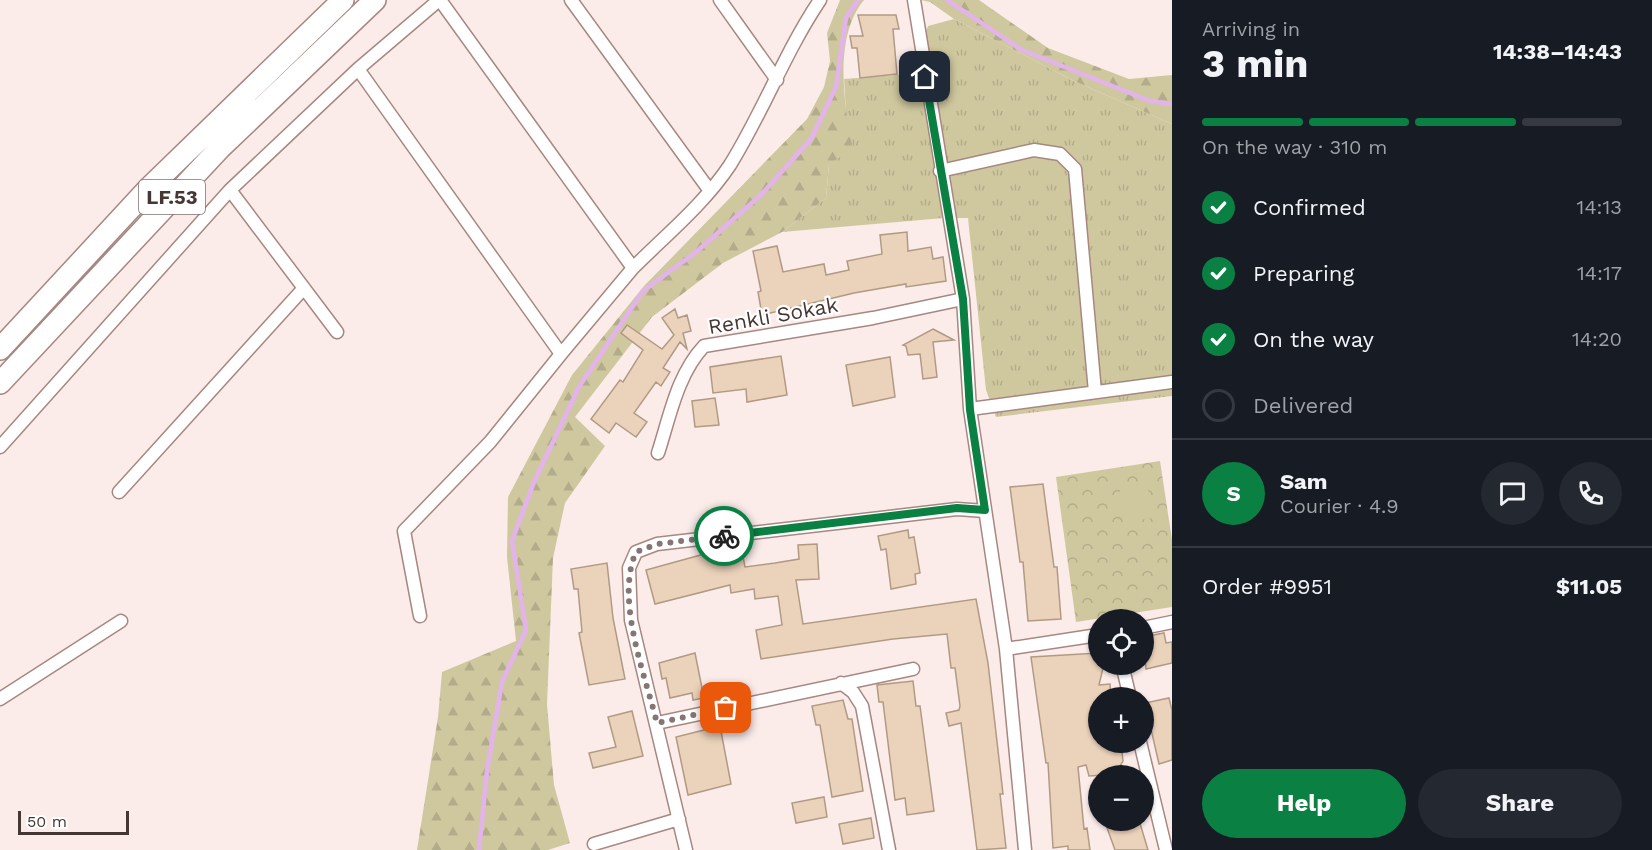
<!DOCTYPE html>
<html lang="en">
<head>
<meta charset="utf-8">
<style>
  body { margin:0; font-family:"Work Sans",sans-serif; background:#242831; color:#f1f3f6; height:100vh; display:flex; flex-direction:column; font-size:22px; white-space:nowrap }
  * { box-sizing:border-box; margin:0 }
  p { font-size:20px; color:#9ea1a6 }
  .icon { flex:none; width:33px; height:33px; fill:none; stroke:currentColor; stroke-width:2; stroke-linecap:round; stroke-linejoin:round }
  .map { position:relative; flex:1; overflow:hidden }
  .sheet { display:flex; flex-direction:column; background:#171b24; width:480px }
  .sheet>* { flex:none }
  .tools { position:absolute; left:1088px; top:609px; display:grid; gap:12px }
  .tools a { display:grid; place-items:center; width:66px; height:66px; border-radius:50%; background:#171b24; box-shadow:0 2px 4px #0004; font-size:30px }
  .scale { position:absolute; left:18px; bottom:15px; width:111px; box-sizing:border-box; padding-left:6px; border:3px solid #453734; border-top:0; font-size:16px; line-height:21px; white-space:nowrap; color:#453734; -webkit-text-stroke:4px #fff; paint-order:stroke }
  .pin { position:absolute; display:grid; place-items:center; width:51px; height:51px; color:#fff; margin:-26px; border-radius:12px; box-shadow:0 3px 9px #0006 }
  .courier { position:absolute; display:grid; place-items:center; width:60px; height:60px; margin:-30px; border:4px solid #0b8043; border-radius:50%; background:#fff; color:#222; box-shadow:0 2px 8px #0007 }
  .head em { font-style:normal; font-weight:700 }
  .head div { display:flex; flex-direction:column-reverse }
  .head { display:flex; align-items:center; justify-content:space-between; height:102px; padding:0 30px }
  h1 { font-size:39px; font-weight:700; line-height:45px }
  .bar { display:grid; grid-template-columns:repeat(4,1fr); gap:9px 6px; align-content:center; height:72px; padding:0 30px }
  .bar i { height:8px; border-radius:4px; background:#363941 }
  .bar .active { background:#0b8043 }
  .bar p { grid-column:span 4 }
  .line { display:flex; align-items:center; gap:15px; padding:0 30px; border-top:2px solid #363941 }
  .line div { flex:1 }
  .round { display:grid; place-items:center; flex:none; width:63px; height:63px; border-radius:32px; background:#242831 }
  ol { padding:0 30px; list-style:none }
  li { display:flex; align-items:center; gap:18px; height:66px }
  li p { margin-inline-start:auto }
  li .icon { padding:6px; border-radius:50%; background:#0b8043; color:#fff; stroke-width:4 }
  li:last-child { color:#9ea1a6 }
  li i { width:33px; height:33px; border:3px solid #363941; border-radius:50% }
  .cta { display:flex; gap:12px; margin-top:auto; padding:12px 30px }
  .cta a { flex:1; height:69px; border-radius:36px; background:#0b8043; color:#fff; font-size:24px; font-weight:700; line-height:69px; text-align:center }
  .cta a+a { background:#242831; color:#f1f3f6 }
  main { display:flex; flex:1; min-height:0 }
  .map>svg:first-child { display:block }
</style>
</head>
<body>
<main>
<div class="map">
<svg width="1172" height="850" viewBox="0 0 1172 850">
  <defs>
    <pattern id="grass-tufts" width="24" height="20" patternUnits="userSpaceOnUse" patternTransform="scale(1.5)"><rect width="24" height="20" fill="#cfc89f"/><path d="M3 7l-1-3M5 7V3M7 7l1-3M15 17l-1-3M17 17v-4M19 17l1-3" fill="none" stroke="#b3ac8a"/></pattern>
    <pattern id="forest-firs" width="22" height="20" patternUnits="userSpaceOnUse" patternTransform="scale(1.5)"><rect width="22" height="20" fill="#cfc89f"/><path d="M5 1l3.5 6h-7zM16 11l3.5 6h-7z" fill="#b3ac8a"/></pattern>
    <pattern id="park-crowns" width="20" height="18" patternUnits="userSpaceOnUse" patternTransform="scale(1.5)"><rect width="20" height="18" fill="#cfc89f"/><path d="M2 6a3 3 0 1 1 6 0M12 15a3 3 0 1 1 6 0" fill="none" stroke="#b3ac8a"/></pattern>
  </defs>
  <rect width="100%" height="100%" fill="#fbecea"/>
  <!-- grass -->
  <path fill="url(#grass-tufts)" d="M954 19 1074 81 1172 124V396L996 417 986 390 968 218H944L782 232 826 198 829 164 846 112 844 79 909 74 928 26Z"/>
  <!-- forest -->
  <path fill="url(#forest-firs)" d="M840 0H864C833 37 844 106 853 149L829 164 826 198 782 232 723 263 652 317 575 417 605 446 565 503 553 558 547 704 554 785 570 843 548 850H417L438 717 442 672 516 641 507 557 508 497 572 375 644 286 807 119 824 87 830 61 827 33Z
    M921 0H979L1048 48 1129 79 1172 75V124L1074 81 954 19 930 2Z"/>
  <!-- park -->
  <path fill="url(#park-crowns)" d="M1160 461 1172 540V607L1076 622 1056 477Z"/>
  <!-- garden -->
  <path fill="#cfc89f" d="M1147 483 1153 518 1125 522 1119 485Z"/>
  <g fill="none" stroke-linecap="round" stroke-linejoin="round">
    <!-- stream -->
    <path stroke="#e3b3ec" stroke-width="4.5" d="M947 0 1022 50 1150 101 1172 104
      M479 850 487 771 502 682 526 630 512 541 534 482 579 387 643 291 695 253 762 194 811 139 836 87 846 18 858 0"/>
  </g>
  <!-- building -->
  <path fill="#ebd2bb" stroke="#b19a84" stroke-width="1.5" d="M858 15H896L899 29H893L897 74 860 78 857 48H852L850 36H863Z
    M907 232 908 251 931 247 933 259 943 257 946 281 906 287V284L854 293 762 315 758 292 761 291 753 251 777 246 783 272 824 264 826 275 849 270 847 261 882 254 880 235Z
    M675 309 678 318 687 315 691 331 683 333 687 349 680 342 663 368 670 372 661 386 656 382 634 413 647 422 636 437 616 423 609 433 591 419 620 380 623 382 643 350 621 333 627 325 662 349 674 335 662 318Z
    M933 329 954 340 933 342 937 377 923 379 920 354 908 355 906 346 903 345Z
    M781 356 787 395 747 402 746 389 713 393 710 367Z
    M890 357 895 397 853 406 846 365Z
    M715 398 719 425 695 427 692 401Z
    M1043 484 1054 567H1057L1061 619 1028 621 1023 562H1020L1010 487Z
    M908 530 909 538 914 537 920 573 915 574 916 584 891 589 886 549 881 550 878 536Z
    M817 544 819 579 796 580 803 624 976 599 988 663 1003 794H1000L1006 848 977 850 961 723 949 726 946 713 959 710 960 706 955 668H951L947 634 893 639 761 659 756 630 782 625 778 596 755 599 754 589 731 593 730 585 655 604 646 570 708 553 709 556 742 551 745 567 775 563 799 559 798 545Z
    M607 563 613 618 625 679 589 685 579 633 582 632 578 589H574L571 569Z
    M1164 633 1166 643 1172 642V663L1146 669 1143 637Z
    M695 653 704 698 693 700 692 693 670 698 666 678 662 679 659 663Z
    M1098 653V664H1104L1099 685 1110 684 1111 698H1098V742H1121L1123 761 1119 768 1120 774 1089 776 1086 765 1078 767 1084 829 1087 828 1090 850H1068V846L1053 848 1048 763H1046L1031 657Z
    M913 681 916 706H920L934 811 907 815 905 798 895 800 883 702H879L877 685Z
    M1169 698 1172 710V760L1159 764 1145 703Z
    M843 700 848 719H852L863 791 832 797 820 725H816L812 706Z
    M632 711 643 756 593 768 589 753 616 747 608 717Z
    M720 726 731 784 688 795 676 737Z
    M824 797 827 817 796 823 792 803Z
    M871 818 874 838 843 844 839 824Z
    M1121 820H1139L1148 850H1115L1106 825Z"/>
  <g fill="none" stroke-linecap="round" stroke-linejoin="round">
    <!-- street casing -->
    <g stroke="#a78781" stroke-width="15">
      <path id="street" d="M439 0 358 69 561 354 633 268
        M440 0 633 268C666 235 704 204 730 165 763 112 785 52 820 0
        M571 0 710 191
        M720 0 777 80
        M914 0 963 299 970 409 1006 649 1025 850
        M940 171 1034 150 1060 154 1075 169 1095 392
        M230 190 337 332
        M970 409 1172 382
        M0 447 230 190 358 69
        M658 453C670 416 677 375 704 346L873 318 963 299
        M119 492 304 288
        M420 616 404 531 490 442 561 354
        M1143 628 1172 622
        M1006 649 1098 635
        M1122 664 1130 698
        M841 683 853 692 862 706 889 850
        M0 699 121 621
        M657 723 913 669
        M1140 742 1166 850
        M594 844 679 819
        M686 850 631 620 629 568 636 552 657 544 957 509 985 511"/>
    </g>
    <!-- highway casing -->
    <g stroke="#a78781" stroke-width="24">
      <path id="highway" d="M0 349 150 187 343 0
        M0 383 220 148 375 0"/>
    </g>
    <!-- street -->
    <use href="#street" stroke="#fff" stroke-width="12"/>
    <!-- highway -->
    <use href="#highway" stroke="#fff" stroke-width="21"/>
  </g>
  <g fill="none" stroke-linecap="round" stroke-linejoin="round">
    <!-- done -->
    <path stroke="#857674" stroke-width="6" stroke-dasharray="0 10.8" d="M724 536 657 544 636 552C615 599 645 675 657 723L726 708"/>
    <!-- route -->
    <path stroke="#0b8043" stroke-width="8" d="M724 536 957 508 985 510 970 410 963 299 925 77"/>
  </g>
  <g text-anchor="middle" stroke-width="4.5" stroke-linejoin="round" paint-order="stroke">
    <!-- shield labels -->
    <rect fill="#fff" stroke="#7d7371" stroke-width="1.5" x="139" y="180" width="66" height="34" rx="4.5"/>
    <g font-size="20" font-weight="bold" fill="#453734">
      <text x="172" y="204">LF.53</text>
    </g>
    <!-- street labels -->
    <g font-size="21" fill="#453734" stroke="#fff">
      <text transform="translate(773 316) rotate(-10)" y="7">Renkli Sokak</text>
    </g>
  </g>
</svg>
<div class="tools">
<a><svg class="icon" aria-label="locate" viewBox="0 0 24 24"><circle cx="12" cy="12" r="6"/><path d="M12 2v4M12 18v4M2 12h4M18 12h4"/></svg></a>
<a>+</a>
<a>−</a>
</div>
<div class="scale">50 m</div>
<div class="pin" style="left:726px;top:708px;background:#ea580c"><svg class="icon" aria-label="bag" viewBox="0 0 24 24"><path d="M5 8h14l-1 12H6zM9 8a3 3 0 0 1 6 0"/></svg></div>
<div class="pin" style="left:925px;top:77px;background:#1f2937"><svg class="icon" aria-label="home" viewBox="0 0 24 24"><path d="M3 11l9-7 9 7M6 9v11h12V9"/></svg></div>
<div class="courier" style="left:724px;top:536px"><svg class="icon" aria-label="bike" viewBox="0 0 24 24"><circle cx="6" cy="16" r="4"/><circle cx="18" cy="16" r="4"/><path d="M6 16l4-8h5l3 8M10 8l3 8H6M13 5h3"/></svg></div>
</div>
<section class="sheet">
<div class="head"><div><h1>3 min</h1><p>Arriving in</p></div><em>14:38–14:43</em></div>
<div class="bar"><i class="active"></i><i class="active"></i><i class="active"></i><i></i><p>On the way · 310 m</p></div>
<ol>
<li><svg class="icon" aria-label="check" viewBox="0 0 24 24"><path d="M5 12l5 5 9-10"/></svg>Confirmed<p>14:13</p></li>
<li><svg class="icon" aria-label="check" viewBox="0 0 24 24"><path d="M5 12l5 5 9-10"/></svg>Preparing<p>14:17</p></li>
<li><svg class="icon" aria-label="check" viewBox="0 0 24 24"><path d="M5 12l5 5 9-10"/></svg>On the way<p>14:20</p></li>
<li><i></i>Delivered</li>
</ol>
<div class="line" style="height:108px"><b class="round" style="background:#0b8043;color:#fff">S</b><div><b>Sam</b><p>Courier · 4.9</p></div><a class="round"><svg class="icon" aria-label="chat" viewBox="0 0 24 24"><path d="M4 5h16v11H9l-5 4z"/></svg></a><a class="round"><svg class="icon" aria-label="phone" viewBox="0 0 24 24"><path d="M5 4h4l2 5-3 2q2 4 5 5l2-3 5 2v4C11 20 4 13 5 4z"/></svg></a></div>
<div class="line" style="height:78px"><div>Order #9951</div><b>$11.05</b></div>
<div class="cta"><a>Help</a><a>Share</a></div>
</section>
</main>
</body>
</html>
